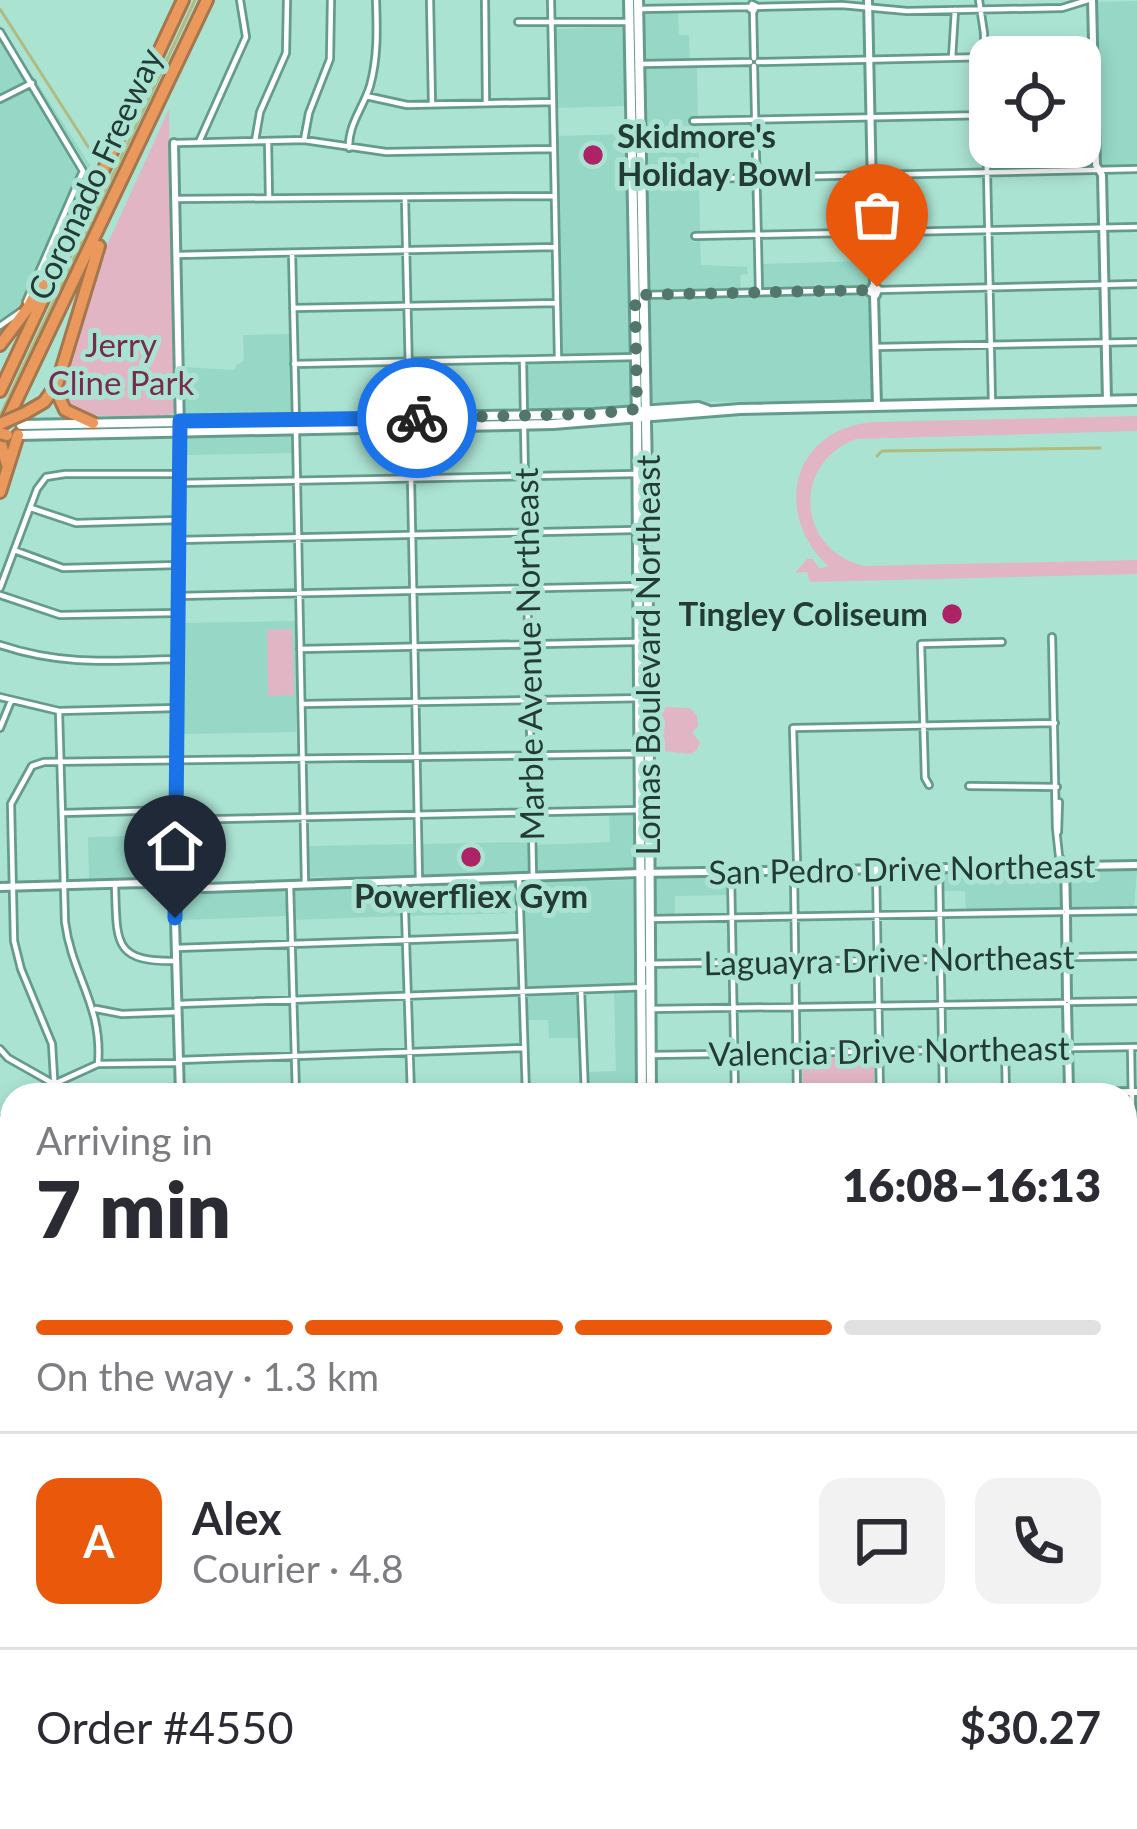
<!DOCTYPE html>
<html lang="en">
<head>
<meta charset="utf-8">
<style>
  body { margin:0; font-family:Lato,sans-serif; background:#f2f2f3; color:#2b2b33; height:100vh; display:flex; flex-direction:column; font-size:45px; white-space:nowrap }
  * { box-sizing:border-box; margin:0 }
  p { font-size:39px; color:#7c7c81 }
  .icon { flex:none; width:66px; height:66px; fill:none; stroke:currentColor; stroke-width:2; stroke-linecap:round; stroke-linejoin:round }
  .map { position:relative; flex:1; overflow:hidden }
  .side { position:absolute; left:0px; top:1083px; width:1137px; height:747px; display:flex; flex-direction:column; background:#fff; border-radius:36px 36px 0 0; box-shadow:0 6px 18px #0003 }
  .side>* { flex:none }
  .tools { position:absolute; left:969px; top:36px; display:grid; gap:24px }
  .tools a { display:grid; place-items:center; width:132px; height:132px; border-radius:24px; background:#fff; box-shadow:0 6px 18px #0003; font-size:60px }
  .pin { position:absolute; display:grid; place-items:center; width:102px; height:102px; color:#fff; margin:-123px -51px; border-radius:50% 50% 50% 0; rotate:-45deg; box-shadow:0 0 12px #0007 }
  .pin .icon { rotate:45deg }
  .courier { position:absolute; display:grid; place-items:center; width:120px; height:120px; margin:-60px; border:9px solid #1a73e8; border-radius:50%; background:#fff; color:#222; box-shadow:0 3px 15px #0007 }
  .overview em { font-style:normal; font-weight:800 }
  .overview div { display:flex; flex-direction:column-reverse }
  .overview { display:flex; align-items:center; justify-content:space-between; height:204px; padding:0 36px }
  h1 { font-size:78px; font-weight:800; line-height:90px }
  .bar { display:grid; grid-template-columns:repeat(4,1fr); gap:18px 12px; align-content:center; height:144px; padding:0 36px }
  .bar i { height:15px; border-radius:9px; background:#e1e1e2 }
  .bar .selected { background:#ea580c }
  .bar p { grid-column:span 4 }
  .line { display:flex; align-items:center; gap:30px; padding:0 36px; border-top:3px solid #e1e1e2 }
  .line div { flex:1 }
  .round { display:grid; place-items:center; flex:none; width:126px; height:126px; border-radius:24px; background:#f2f2f3 }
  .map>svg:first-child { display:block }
</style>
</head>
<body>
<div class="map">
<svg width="1137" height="1829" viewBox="0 0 1137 1829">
  <rect width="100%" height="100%" fill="#abe3d3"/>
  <!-- built -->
  <path fill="#96d7c5" d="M1137 1V166L1103 167 1099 163 1096 2Z
    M678 12 679 35H689L690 61H643L641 14Z
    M0 25 90 165 89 176 47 250 21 306 0 323Z
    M626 26 629 106 556 108 555 29Z
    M697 66 698 117 690 116 687 122 692 127 698 125 699 174 692 173 688 180 693 185 699 183 700 232 692 231 690 238 694 242 700 241 701 265 747 267 748 274 740 275 741 289 649 291 643 68Z
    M629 134 633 353 562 355 557 136Z
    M871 261V283L867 288 761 287V264Z
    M869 293 872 401 649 402 648 299Z
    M291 334 292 417 184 414 182 367 235 370 236 365 244 361 243 335Z
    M633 361 634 406 527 410V362Z
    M290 432 293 453 183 455 186 433Z
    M296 621V732L179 734 181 623Z
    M609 813H636L638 866 635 869 537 873 535 845 610 842Z
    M170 835 167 879 89 881 88 837Z
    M530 842V873L423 876 421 844Z
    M416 844 414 877H308L307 846Z
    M1137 870 1134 909 1069 908 1070 871Z
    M1061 871 1062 907 1059 910 966 911 965 891H943L944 873Z
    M727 877 729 895 675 896V916L653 915 655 878Z
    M636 880 638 984 526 987 524 882Z
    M516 883 517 913 408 916 409 885Z
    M400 886 403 916 293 920 294 889Z
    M284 889 287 916 179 920 180 893Z
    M638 992 640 1095H588L587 1072 616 1071 614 993Z
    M576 993 578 1038H549L548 1020H527L528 995Z"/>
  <!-- green -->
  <path fill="#e2b5c4" d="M169 109 174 412 167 416C136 416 72 424 58 393L97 267Z
    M1137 416V431L856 439C791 464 797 550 864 566L1137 560V574L810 582 807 572 795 573 807 559H813L819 568 829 567C771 514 792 427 875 422Z
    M292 629 294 695 268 696 267 630Z
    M690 708 697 715 698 726 692 733 700 742 697 750 691 754 661 751 657 742 665 732 659 728 658 713 666 707Z
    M874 1057V1090L803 1092 802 1058Z"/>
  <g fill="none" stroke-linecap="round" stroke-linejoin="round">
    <!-- stream -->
    <path stroke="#b1ba7f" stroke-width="3" d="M0 9 96 159
      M0 416 195 0
      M877 456 882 451 1100 448"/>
    <!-- minor casing -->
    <g stroke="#659b8d" stroke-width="10">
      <path id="minor" d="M430 0 432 104
        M485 0 486 103
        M551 0 558 358
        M979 0 984 33 992 403
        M752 4 756 6 754 11 750 9Z
        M756 7 842 5 907 11 1062 8 1088 0
        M641 9 749 7
        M753 11 754 58
        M518 22H630
        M0 32 83 171 26 302
        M1001 57 1093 55
        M952 58 955 10
        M758 62 990 57
        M642 64 750 62
        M754 66 759 292
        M366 96 407 105 552 102
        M0 99 32 83
        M1080 113H1095
        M693 121 990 115
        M304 140 309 113 330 59 331 0
        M255 141 260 112 286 53 287 0
        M199 142 246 37 240 0
        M268 142 269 197
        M176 143 304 140 386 152 553 149
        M349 148C348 125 363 108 370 86 378 57 377 29 376 0
        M694 179 1137 169
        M176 199 554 196
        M405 199 410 419
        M695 236 1137 227
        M292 253 296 421
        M177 255 555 247
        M879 290 1137 284
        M642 295 870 290
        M293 308 557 303
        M0 326 20 312
        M876 347 1137 342
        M523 360 524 416
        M294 364 637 357
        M524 427 533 877
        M410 430 419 880
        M296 432 305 883
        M179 483 635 474
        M31 508 76 523 179 520
        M178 540 634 530
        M14 550 63 568 178 565
        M0 588 37 489 46 477 65 474H179
        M0 595 60 615 177 613
        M177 596 639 586
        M1052 637 1056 828 1059 856 1065 866
        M0 645C63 666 111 661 176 659
        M300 649 636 642
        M0 697 59 711 176 708
        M302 704 648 698
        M59 711 65 922C72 976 103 1006 98 1064
        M0 728 11 701
        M929 785 925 778 921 644 1002 642
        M969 786 1057 787
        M62 813 174 810
        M174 820 642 810
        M1058 832 1059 802
        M797 860 793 728 1055 723
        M939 869 943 1095
        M876 870 880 1095
        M731 873 735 1095
        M794 873 797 1095
        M519 879 526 1095
        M404 881 411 1095
        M290 885 296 1095
        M115 886C117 943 113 962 176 961
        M1069 912 1137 911
        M648 919 1062 912
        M176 948 521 936
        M642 964 1137 956
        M581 990 585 1095
        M1070 1002 1137 1001
        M178 1004 650 987
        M96 1009 122 1014 178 1012
        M650 1009 1064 1003
        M0 1049 8 1058 54 1084 98 1064 179 1063
        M1131 1049 1134 1229
        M1005 1050 1006 1095
        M651 1055 1137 1047
        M179 1060 524 1048
        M55 1095 52 1044 21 969 14 941 11 804 32 766 44 762 636 754
        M1125 1138H1137
        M0 1177H12
        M1125 1183H1137
        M0 1235 12 1234
        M0 1292H12
        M1125 1380H1137
        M0 1407H12
        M1125 1432H1137
        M0 1466 12 1472
        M1125 1485 1137 1484
        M9 1515 12 1512
        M1125 1537 1137 1536
        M8 1561 12 1563
        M1125 1589H1137
        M5 1611 12 1612
        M1125 1641H1137
        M1125 1694 1137 1693
        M0 1712 12 1717
        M1125 1746H1137
        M0 1747 12 1728
        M61 1818V1829
        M118 1818 119 1829
        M256 1818 257 1829
        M308 1818V1829
        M365 1818V1829
        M423 1818V1829
        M481 1818V1829
        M539 1818V1829
        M591 1818 592 1829
        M714 1818V1829
        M757 1818V1829
        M801 1818V1829
        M844 1818V1829
        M1014 1818 1026 1829
        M1089 1818V1829
        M890 1829 892 1818"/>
    </g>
    <!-- tertiary casing -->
    <g stroke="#659b8d" stroke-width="12">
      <path id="tertiary" d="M868 0 874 286
        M1092 0 1096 165 1102 175 1107 401
        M174 143 180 430 174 886 180 1095
        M873 286 878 289 876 295 870 292Z
        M874 295 877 406
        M1065 866 1066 909
        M0 887 143 883 205 888 641 873 1137 865
        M1066 915 1067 999
        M1067 1006 1069 1090
        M1072 1093 1137 1092
        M977 1095 1066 1093
        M0 1120 12 1119
        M1125 1799H1137
        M0 1817H12
        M193 1818V1829
        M1118 1818V1829"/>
    </g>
    <!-- secondary casing -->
    <g stroke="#659b8d" stroke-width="14">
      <path id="secondary" d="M629 0 637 417 642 1095
        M638 0 647 474 651 1095
        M21 425 594 414 698 407 707 410
        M18 435 553 424 740 409 1137 400
        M1125 1322 1137 1319
        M0 1341 12 1340
        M0 1351 12 1350
        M650 1818 651 1829
        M659 1818V1829"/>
    </g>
    <!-- motorway casing -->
    <g stroke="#a5774e" stroke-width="16">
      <path id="motorway" d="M0 345 28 308 75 217
        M55 388 65 410 93 423
        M0 391 183 0
        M25 413 44 402 57 384 99 246
        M6 422 207 0
        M0 441 7 464
        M0 492 18 435"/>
    </g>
    <!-- minor -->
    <use href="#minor" stroke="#fff" stroke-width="4.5"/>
    <!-- tertiary -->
    <use href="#tertiary" stroke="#fff" stroke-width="6"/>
    <!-- secondary -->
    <use href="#secondary" stroke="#fff" stroke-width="8"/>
    <!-- motorway -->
    <use href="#motorway" stroke="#ea985b" stroke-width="10"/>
    <!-- motorway-bridge casing -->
    <g stroke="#a5774e" stroke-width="16" stroke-linecap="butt">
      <path id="motorway-bridge" d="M0 424 25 413
        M0 433 7 435"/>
    </g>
    <!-- motorway-bridge -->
    <use href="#motorway-bridge" stroke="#ea985b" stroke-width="10"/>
  </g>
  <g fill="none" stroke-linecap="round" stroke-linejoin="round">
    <!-- done -->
    <path stroke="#53766c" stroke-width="12" stroke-dasharray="0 21.6" d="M417 418 594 414 637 409 635 295 870 290 877 287"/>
    <!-- route -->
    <path stroke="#1a73e8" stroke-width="15" d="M175 918 180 421 417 418"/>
  </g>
  <!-- markers -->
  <g fill="#ac2367" stroke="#abe3d3" stroke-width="4.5">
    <circle cx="593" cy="155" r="12"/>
    <circle cx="952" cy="614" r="12"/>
    <circle cx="471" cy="857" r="12"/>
  </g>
  <g text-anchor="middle" stroke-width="10" stroke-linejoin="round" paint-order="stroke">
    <!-- poi labels -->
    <g font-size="33" font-weight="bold" fill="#243b35" stroke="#abe3d3" text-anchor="start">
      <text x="617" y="148">Skidmore's<tspan x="617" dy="38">Holiday Bowl</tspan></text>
      <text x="928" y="626" text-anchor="end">Tingley Coliseum</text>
      <text x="471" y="908" text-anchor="middle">Powerfliex Gym</text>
    </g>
    <!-- street labels -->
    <g font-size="33" fill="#243b35" stroke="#abe3d3">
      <text transform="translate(95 174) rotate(-65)" y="12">Coronado Freeway</text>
      <text transform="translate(529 654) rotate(-91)" y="12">Marble Avenue Northeast</text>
      <text transform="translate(648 655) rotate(-90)" y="12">Lomas Boulevard Northeast</text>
      <text transform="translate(902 869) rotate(-1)" y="12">San Pedro Drive Northeast</text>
      <text transform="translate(889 960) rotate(-1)" y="12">Laguayra Drive Northeast</text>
      <text transform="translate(889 1051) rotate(-1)" y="12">Valencia Drive Northeast</text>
    </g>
    <!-- park labels -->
    <g font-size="33" fill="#762c4c" stroke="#abe3d3">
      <text x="121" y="357">Jerry<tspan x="121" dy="38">Cline Park</tspan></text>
    </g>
  </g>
</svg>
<div class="tools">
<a><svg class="icon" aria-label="locate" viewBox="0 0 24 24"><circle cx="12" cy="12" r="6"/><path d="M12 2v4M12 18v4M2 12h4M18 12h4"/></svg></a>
</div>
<div class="pin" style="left:877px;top:287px;background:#ea580c"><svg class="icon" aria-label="bag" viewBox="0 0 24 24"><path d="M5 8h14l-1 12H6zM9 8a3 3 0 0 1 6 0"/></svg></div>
<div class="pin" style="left:175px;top:918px;background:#1f2937"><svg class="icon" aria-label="home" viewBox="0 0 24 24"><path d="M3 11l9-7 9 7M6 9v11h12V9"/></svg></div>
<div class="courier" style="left:417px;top:418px"><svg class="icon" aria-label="bike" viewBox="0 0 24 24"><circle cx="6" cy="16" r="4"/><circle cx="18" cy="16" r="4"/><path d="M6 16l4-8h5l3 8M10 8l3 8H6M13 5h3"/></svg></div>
<section class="side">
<div class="overview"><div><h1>7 min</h1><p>Arriving in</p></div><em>16:08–16:13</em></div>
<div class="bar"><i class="selected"></i><i class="selected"></i><i class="selected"></i><i></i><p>On the way · 1.3 km</p></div>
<div class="line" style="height:216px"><b class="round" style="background:#ea580c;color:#fff">A</b><div><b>Alex</b><p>Courier · 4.8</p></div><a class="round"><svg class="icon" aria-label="chat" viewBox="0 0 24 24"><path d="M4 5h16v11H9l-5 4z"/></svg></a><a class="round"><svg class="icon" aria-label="phone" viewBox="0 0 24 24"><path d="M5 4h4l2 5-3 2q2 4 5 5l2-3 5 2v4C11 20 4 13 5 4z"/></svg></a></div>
<div class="line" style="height:156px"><div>Order #4550</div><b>$30.27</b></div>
</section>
</div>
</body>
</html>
